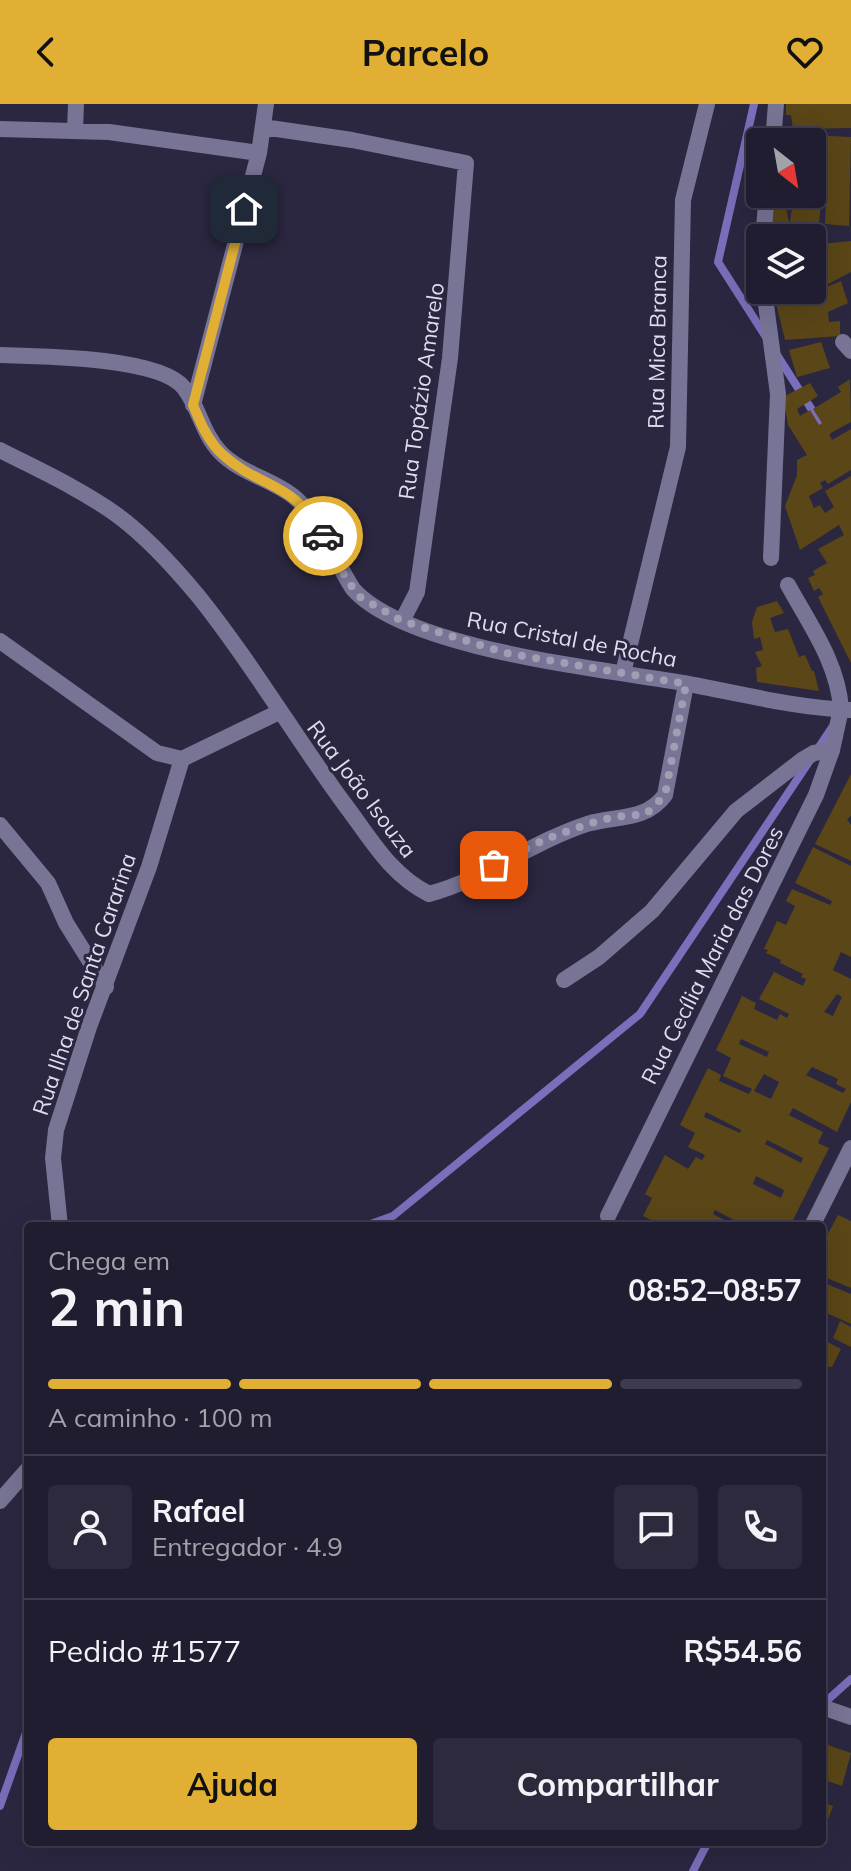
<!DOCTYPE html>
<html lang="pt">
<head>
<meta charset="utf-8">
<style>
  body { margin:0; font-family:Mulish,sans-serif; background:#2d2a3d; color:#f1f3f6; height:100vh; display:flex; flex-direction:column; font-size:30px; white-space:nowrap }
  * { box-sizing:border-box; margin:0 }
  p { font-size:26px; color:#a2a2ab }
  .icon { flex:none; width:44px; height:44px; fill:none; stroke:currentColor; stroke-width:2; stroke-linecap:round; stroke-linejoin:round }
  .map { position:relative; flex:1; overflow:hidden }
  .panel { position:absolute; left:24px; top:1118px; width:802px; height:624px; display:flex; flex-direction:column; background:#201d31; border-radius:8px; box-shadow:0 8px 32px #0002,0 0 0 2px #3d3b4d }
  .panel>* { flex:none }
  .needle { width:52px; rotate:149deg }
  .fabs { position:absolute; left:746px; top:24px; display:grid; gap:16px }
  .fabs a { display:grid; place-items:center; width:80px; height:80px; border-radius:8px; background:#201d31; box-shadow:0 8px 32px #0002,0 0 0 2px #3d3b4d; font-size:40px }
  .pin { position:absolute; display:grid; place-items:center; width:68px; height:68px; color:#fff; margin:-34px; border-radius:16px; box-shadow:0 4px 12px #0006 }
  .courier { position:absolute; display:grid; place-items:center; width:80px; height:80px; margin:-40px; border:6px solid #e0af34; border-radius:50%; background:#fff; color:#222; box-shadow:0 2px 10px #0007 }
  .head em { font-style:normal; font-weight:700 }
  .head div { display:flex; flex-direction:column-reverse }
  .head { display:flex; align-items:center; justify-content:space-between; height:136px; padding:0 24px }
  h1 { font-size:52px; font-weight:700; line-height:60px }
  .bar { display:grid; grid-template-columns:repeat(4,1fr); gap:12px 8px; align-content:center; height:96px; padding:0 24px }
  .bar i { height:10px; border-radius:6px; background:#3d3b4d }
  .bar .on { background:#e0af34 }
  .bar p { grid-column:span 4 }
  .line { display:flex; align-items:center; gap:20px; padding:0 24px; border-top:2px solid #3d3b4d }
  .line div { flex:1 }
  .round { display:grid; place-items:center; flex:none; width:84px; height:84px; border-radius:8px; background:#2d2a3d }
  .action { display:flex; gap:16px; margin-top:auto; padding:16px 24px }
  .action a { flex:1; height:92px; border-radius:8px; background:#e0af34; color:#111; font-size:32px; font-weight:700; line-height:92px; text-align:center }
  .action a+a { background:#2d2a3d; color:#f1f3f6 }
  header { display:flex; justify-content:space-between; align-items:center; height:104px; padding:0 24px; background:#e0af34; color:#111; font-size:36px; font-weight:700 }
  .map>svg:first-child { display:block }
</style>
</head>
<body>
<header><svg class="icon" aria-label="back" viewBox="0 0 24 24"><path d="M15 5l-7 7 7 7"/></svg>Parcelo<svg class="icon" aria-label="heart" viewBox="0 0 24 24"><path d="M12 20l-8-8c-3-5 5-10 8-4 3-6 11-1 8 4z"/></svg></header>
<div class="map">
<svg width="851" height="1767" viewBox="0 0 851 1767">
  <rect width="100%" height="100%" fill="#2b2741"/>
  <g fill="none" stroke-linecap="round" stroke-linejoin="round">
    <!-- stream -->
    <path stroke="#7b6eba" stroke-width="8" d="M754 0 718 158 766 233
      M777 251 826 328
      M365 1122 393 1112 640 910 833 622
      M822 1601 851 1575
      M0 1702 28 1623
      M693 1767 708 1738"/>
  </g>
  <!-- building -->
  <path fill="#5a4617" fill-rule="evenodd" d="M786 0H851V24L793 25 791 11H786Z
    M808 31 851 33 849 122 825 120 826 92 822 93 819 118H790L794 90H812V38H806Z
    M768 103H786L792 134H770Z
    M851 137V168L826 181 823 169 814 172 812 141Z
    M841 177 848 199 828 208 829 218 840 217V232L785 236 775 195 781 194 779 186H812V178L816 185 820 186Z
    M821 238 830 264 797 273 789 246Z
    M850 275 851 318 829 330 832 336 851 325V366L828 380 825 376 820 379 823 384 809 392 814 404 820 401 825 409 834 403 825 387 851 372V559L818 493 823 490 819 484 814 487 808 474 815 471 813 467 827 459 818 445 844 431 839 421 800 446 785 402 797 371V356L807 351 788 321 783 293 810 279 818 292 797 305 800 312 810 306 819 321 822 319 813 305 841 288 838 283Z
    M777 497 784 509 770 514 775 528 788 525 799 553 805 551 812 567H814L819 587 757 578 756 564 762 562 755 548 763 546 760 533 754 535 752 518 757 503Z
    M851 670V712L847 715 851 721V757L815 740Z
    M813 743 851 762V853L841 848 833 866 851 875V998L837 1028 793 1004 789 1011 823 1028 818 1039 829 1044 790 1122H745L715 1106 713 1110 736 1122H663L643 1112 652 1094 645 1090 665 1051 688 1065 696 1053 702 1056 705 1051 688 1043 695 1029 680 1021 708 964 721 971 719 977 749 990 752 985 723 972 731 954 716 946 742 892 756 899 754 905 777 916 780 910 787 914 789 910 759 895 774 868 803 882 806 875 801 873 803 870 780 859 781 856 766 849 768 846 764 845 777 817 786 821 795 802 786 797 792 785 830 801 832 797 795 779ZM837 890 842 893 833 912 824 908ZM741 935 769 948 767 953 739 940ZM812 963 838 975 836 980 846 985 843 989 806 971ZM764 970 779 978 771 995 754 987ZM706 1008 741 1026 740 1029 704 1013ZM767 1036 803 1054 801 1059 765 1040ZM756 1072 784 1086 781 1094 753 1080Z
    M838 1111 851 1117V1184L822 1172V1141Z
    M822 1178 851 1190V1220L822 1207Z
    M840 1217 851 1223V1243L833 1234Z
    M822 1235 841 1245 832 1263 822 1262Z
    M822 1639 851 1649 842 1682 822 1675Z
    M822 1698 833 1702 822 1732Z"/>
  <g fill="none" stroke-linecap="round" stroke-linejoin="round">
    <!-- service -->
    <path stroke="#787495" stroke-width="16" d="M773 38 776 0
      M763 134 767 90
      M764 186 778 290 771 454
      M788 481C810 521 838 559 841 605
      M0 721 48 779 66 819 106 883
      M564 876 599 853 652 807 736 707 802 656 814 649 832 646"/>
    <!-- minor -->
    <path stroke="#787495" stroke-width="16" d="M263 23 352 36 466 59 450 254 417 488 402 517
      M0 25 109 28 259 49
      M75 27 76 0
      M843 238 851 247
      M0 251C39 252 161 253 184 284 199 303 202 329 220 348 240 369 271 375 293 392 322 415 333 455 353 485 406 545 602 565 683 579 739 589 794 604 851 606
      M193 301 259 49 266 0
      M0 346C39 366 81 385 117 411 147 433 175 464 199 493 251 558 294 631 343 698 370 733 389 770 429 790 485 775 532 738 587 720 616 711 645 718 665 691L686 580
      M0 537 157 649 182 655 279 608
      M623 569 678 343 683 96 707 0
      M608 1112 816 691 832 646 841 605
      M60 1122 53 1054 56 1026 89 923 149 763 182 655
      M812 1122 851 1044
      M0 1397 28 1365
      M822 1603 851 1613"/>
  </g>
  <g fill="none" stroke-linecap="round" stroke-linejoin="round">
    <!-- done -->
    <path stroke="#a09eb2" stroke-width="8" stroke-dasharray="0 14.4" d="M323 432 347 476 360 493 402 517 506 549 686 580 665 691 646 710 613 713 588 720 546 735 494 761"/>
    <!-- route -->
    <path stroke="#e0af34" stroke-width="10" d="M244 105 193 301C200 318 208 337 222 350 260 385 295 377 323 432"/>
  </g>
  <g text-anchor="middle" stroke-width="6" stroke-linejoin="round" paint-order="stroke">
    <!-- street labels -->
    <g font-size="22" fill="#dfdeef" stroke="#2b2741">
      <text transform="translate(657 238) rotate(-89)" y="8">Rua Mica Branca</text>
      <text transform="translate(421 287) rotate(-82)" y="8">Rua Topázio Amarelo</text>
      <text transform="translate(572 535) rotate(11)" y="8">Rua Cristal de Rocha</text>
      <text transform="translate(362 685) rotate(53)" y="8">Rua João Isouza</text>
      <text transform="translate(712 851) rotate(-63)" y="8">Rua Cecília Maria das Dores</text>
      <text transform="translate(84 880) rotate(-71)" y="8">Rua Ilha de Santa Cararina</text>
    </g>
  </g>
</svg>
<div class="fabs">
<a><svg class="needle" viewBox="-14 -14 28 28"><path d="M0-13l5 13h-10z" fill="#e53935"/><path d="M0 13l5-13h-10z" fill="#a2a2ab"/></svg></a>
<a><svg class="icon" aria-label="layers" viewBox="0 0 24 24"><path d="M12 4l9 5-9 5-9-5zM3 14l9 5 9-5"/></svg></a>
</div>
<div class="pin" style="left:494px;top:761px;background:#ea580c"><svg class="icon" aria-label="bag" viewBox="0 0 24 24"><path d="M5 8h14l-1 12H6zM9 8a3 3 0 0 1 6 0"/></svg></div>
<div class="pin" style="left:244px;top:105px;background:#1f2937"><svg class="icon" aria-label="home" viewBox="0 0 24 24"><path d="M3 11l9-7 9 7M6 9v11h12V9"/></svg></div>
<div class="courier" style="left:323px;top:432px"><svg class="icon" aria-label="car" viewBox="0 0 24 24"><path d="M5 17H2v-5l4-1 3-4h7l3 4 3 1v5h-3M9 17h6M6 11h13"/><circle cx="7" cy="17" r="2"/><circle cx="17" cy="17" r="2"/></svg></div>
<section class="panel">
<div class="head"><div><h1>2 min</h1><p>Chega em</p></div><em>08:52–08:57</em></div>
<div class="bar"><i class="on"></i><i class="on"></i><i class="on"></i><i></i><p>A caminho · 100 m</p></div>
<div class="line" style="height:144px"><a class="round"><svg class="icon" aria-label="person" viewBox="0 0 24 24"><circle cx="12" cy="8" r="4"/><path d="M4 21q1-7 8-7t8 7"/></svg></a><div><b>Rafael</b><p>Entregador · 4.9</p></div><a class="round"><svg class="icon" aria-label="chat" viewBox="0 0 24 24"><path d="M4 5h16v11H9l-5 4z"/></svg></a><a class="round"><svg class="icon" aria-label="phone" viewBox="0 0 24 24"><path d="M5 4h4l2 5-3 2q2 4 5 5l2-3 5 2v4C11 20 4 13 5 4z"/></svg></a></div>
<div class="line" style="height:104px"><div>Pedido #1577</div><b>R$54.56</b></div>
<div class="action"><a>Ajuda</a><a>Compartilhar</a></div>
</section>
</div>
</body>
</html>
